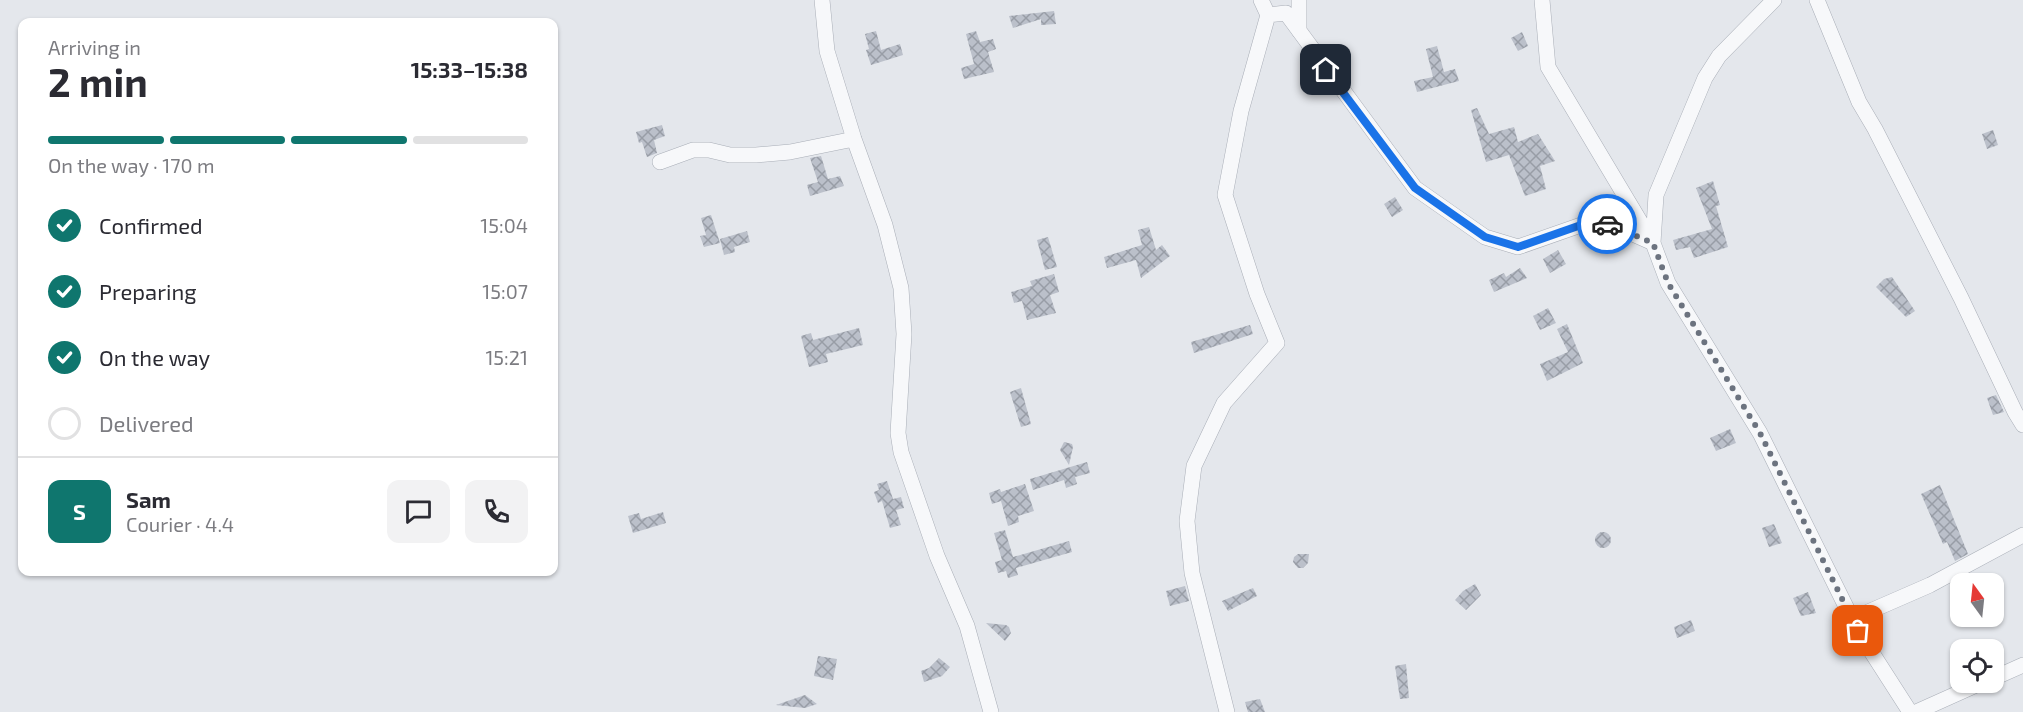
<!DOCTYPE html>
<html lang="en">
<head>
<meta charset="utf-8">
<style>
  body { margin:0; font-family:"Exo 2",sans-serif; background:#f2f2f3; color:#2b2b33; height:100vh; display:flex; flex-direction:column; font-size:22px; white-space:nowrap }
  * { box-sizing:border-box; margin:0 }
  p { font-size:20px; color:#7c7c81 }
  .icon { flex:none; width:33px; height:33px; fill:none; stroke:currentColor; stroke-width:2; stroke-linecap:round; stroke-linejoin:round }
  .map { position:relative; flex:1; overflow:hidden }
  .panel { position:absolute; left:18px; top:18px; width:540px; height:558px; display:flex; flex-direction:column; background:#fff; border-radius:12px; box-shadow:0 2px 4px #0004 }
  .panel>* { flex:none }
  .needle { width:39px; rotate:345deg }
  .tools { position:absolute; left:1950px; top:573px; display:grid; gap:12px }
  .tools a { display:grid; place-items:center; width:54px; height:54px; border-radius:12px; background:#fff; box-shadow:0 2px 4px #0004; font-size:30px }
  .pin { position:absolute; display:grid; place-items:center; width:51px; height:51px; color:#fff; margin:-26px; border-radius:12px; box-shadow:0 3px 9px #0006 }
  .courier { position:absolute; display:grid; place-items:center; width:60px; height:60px; margin:-30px; border:4px solid #1a73e8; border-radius:50%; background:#fff; color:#222; box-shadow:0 2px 8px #0007 }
  .summary em { font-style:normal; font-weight:700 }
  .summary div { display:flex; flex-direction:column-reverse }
  .summary { display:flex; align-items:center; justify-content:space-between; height:102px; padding:0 30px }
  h1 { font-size:39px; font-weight:700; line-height:45px }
  .bar { display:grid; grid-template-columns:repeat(4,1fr); gap:9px 6px; align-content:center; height:72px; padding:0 30px }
  .bar i { height:8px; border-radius:4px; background:#e1e1e2 }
  .bar .active { background:#0f766e }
  .bar p { grid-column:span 4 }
  .line { display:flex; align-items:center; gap:15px; padding:0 30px; border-top:2px solid #e1e1e2 }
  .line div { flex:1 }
  .round { display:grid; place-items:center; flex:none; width:63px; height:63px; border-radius:12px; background:#f2f2f3 }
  ol { padding:0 30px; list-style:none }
  li { display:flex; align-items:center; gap:18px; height:66px }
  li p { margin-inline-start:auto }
  li .icon { padding:6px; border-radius:50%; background:#0f766e; color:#fff; stroke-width:4 }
  li:last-child { color:#7c7c81 }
  li i { width:33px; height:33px; border:3px solid #e1e1e2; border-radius:50% }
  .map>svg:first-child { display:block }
</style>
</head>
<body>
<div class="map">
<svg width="2023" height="712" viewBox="0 0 2023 712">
  <defs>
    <pattern id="building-cross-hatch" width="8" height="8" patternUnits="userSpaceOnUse" patternTransform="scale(1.5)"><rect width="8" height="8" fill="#bbc0ca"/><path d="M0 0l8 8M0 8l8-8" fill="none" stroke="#989da6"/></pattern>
  </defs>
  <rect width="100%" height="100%" fill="#e4e7ec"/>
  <!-- building -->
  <path fill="url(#building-cross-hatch)" d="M1054 11 1056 24 1041 25V19L1013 28 1009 16Z
    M876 31 881 50 900 44 903 55 871 65 866 50 869 49 865 34Z
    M976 31 980 42 993 39 996 49 988 52 994 72 964 79 961 68 974 64 966 34Z
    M1522 32 1528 46 1518 51 1511 38Z
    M1437 46 1444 72 1455 69 1459 81 1417 92 1414 81 1433 77 1426 49Z
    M1477 108 1489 134 1514 127 1518 142 1538 134 1555 161 1540 166 1546 189 1525 196 1509 155 1486 162 1471 110Z
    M662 125 665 136 654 140 657 153 647 157 642 142 639 143 636 132Z
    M1993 130 1998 145 1987 149 1982 134Z
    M821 156 828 179 840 176 844 186 810 196 807 185 818 182 810 158Z
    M1713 181 1720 205 1716 206 1728 247 1694 258 1690 247 1676 250 1673 240 1712 229 1696 188Z
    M1395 197 1403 210 1392 217 1384 204Z
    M711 215 720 243 704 247 700 236 706 235 701 218Z
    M1149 227 1156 250 1162 245 1170 256 1141 278 1136 260 1107 268 1104 257 1142 245 1138 230Z
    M747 231 750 242 734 247 735 252 724 255 720 239Z
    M1048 237 1057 267 1045 270 1037 240Z
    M1558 250 1566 264 1550 273 1543 259Z
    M1520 268 1527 278 1494 292 1489 280 1504 273 1506 277Z
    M1054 274 1059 292 1050 295 1056 313 1027 320 1022 301 1014 303 1011 292 1032 286 1030 281Z
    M1892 277 1915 311 1906 317 1876 287 1884 279Z
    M1548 308 1556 323 1540 330 1533 316Z
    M1567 324 1583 363 1547 381 1540 364 1568 352 1557 329Z
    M1250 325 1253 334 1194 353 1191 342Z
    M859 328 863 345 826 354 828 362 809 367 801 336 811 333 813 340Z
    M1021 388 1031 424 1021 427 1010 392Z
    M1996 395 2004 412 1993 415 1987 398Z
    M1730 429 1736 443 1716 451 1710 438Z
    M1064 442 1072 444 1073 447 1069 465 1060 450Z
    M1087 462 1090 473 1075 477 1077 484 1066 488 1064 480 1033 490 1030 479Z
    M887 481 893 499 901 497 904 508 896 510 901 525 890 528 882 501 878 503 874 492 879 490 877 484Z
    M1025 484 1034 511 1018 516 1019 522 1008 526 1001 501 992 504 989 493 1000 489 1001 492Z
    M1940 485 1968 554 1955 561 1947 542 1943 544 1921 494Z
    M663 512 666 523 633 533 628 516 639 513 641 519Z
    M1774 524 1782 543 1769 547 1762 528Z
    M1005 530 1013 557 1069 541 1072 552 1016 568 1018 575 1008 578 1006 571 998 573 995 562 1002 560 994 533Z
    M1595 540a8 8 0 1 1 16 0a8 8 0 1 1-16 0Z
    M1298 554H1309L1308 563 1303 568H1298L1293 562 1294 557Z
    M1475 584 1481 595 1466 610 1455 600 1463 591Z
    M1185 586 1189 601 1170 606 1166 591Z
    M1253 588 1257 596 1228 611 1222 601Z
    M1808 592 1816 613 1801 616 1793 598Z
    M1691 620 1695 631 1677 638 1674 627Z
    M986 623 1006 625 1009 627 1011 633 1005 641Z
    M818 656 837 659 833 680 814 676Z
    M939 658 950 667 942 676 924 682 921 671 929 668Z
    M1406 664 1409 698 1400 699 1395 666Z
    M805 695 817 704 805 708 776 705Z
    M1260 699 1265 712H1248L1245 702Z"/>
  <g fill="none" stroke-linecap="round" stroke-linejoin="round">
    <!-- minor casing -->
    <g stroke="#a9aeb7" stroke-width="16">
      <path id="minor" d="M822 0 827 51 854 139 885 225 901 288 904 334 898 433 901 452 937 556 967 626 991 712
        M1261 0 1268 15 1286 13 1415 188 1485 237 1518 247 1581 225 1610 224 1653 243
        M1542 0 1548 67 1653 243
        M1774 0 1719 56 1705 78 1656 195 1653 243 1668 283 1760 433 1858 631 1910 712
        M1817 0 1859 102 1875 129 1961 298 2015 412 2023 425
        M1299 31V0
        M660 162 693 150H709L730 155H756L790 152 854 139
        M1852 619 1930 585 2023 535
        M1994 678 2023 665
        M1227 712 1192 573 1187 521 1194 466 1224 403 1277 343 1257 294 1225 195 1241 111 1268 15
        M1916 712 1983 682"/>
    </g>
    <!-- minor -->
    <use href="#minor" stroke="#f7f8fa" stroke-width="15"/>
  </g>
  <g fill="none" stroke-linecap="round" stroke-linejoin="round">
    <!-- done -->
    <path stroke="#6c737f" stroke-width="6" stroke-dasharray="0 10.8" d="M1607 224 1653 243 1668 283 1760 433 1858 631"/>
    <!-- route -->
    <path stroke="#1a73e8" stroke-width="8" d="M1326 70 1415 188 1485 237 1518 247 1581 225 1607 224"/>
  </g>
</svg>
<div class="tools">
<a><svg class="needle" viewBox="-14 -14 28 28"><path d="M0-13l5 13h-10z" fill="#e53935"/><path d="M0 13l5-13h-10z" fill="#7c7c81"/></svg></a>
<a><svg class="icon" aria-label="locate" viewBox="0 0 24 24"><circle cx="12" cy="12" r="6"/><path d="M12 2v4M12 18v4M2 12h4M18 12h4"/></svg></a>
</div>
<div class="pin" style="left:1858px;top:631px;background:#ea580c"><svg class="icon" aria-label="bag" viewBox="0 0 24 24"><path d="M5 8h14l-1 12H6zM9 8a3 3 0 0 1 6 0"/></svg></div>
<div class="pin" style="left:1326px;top:70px;background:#1f2937"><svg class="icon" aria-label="home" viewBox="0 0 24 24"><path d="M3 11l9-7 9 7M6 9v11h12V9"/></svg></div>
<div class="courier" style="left:1607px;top:224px"><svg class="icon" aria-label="car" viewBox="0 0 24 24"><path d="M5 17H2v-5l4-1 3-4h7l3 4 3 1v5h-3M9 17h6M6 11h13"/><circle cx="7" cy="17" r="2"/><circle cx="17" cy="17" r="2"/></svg></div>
<section class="panel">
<div class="summary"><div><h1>2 min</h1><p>Arriving in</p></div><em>15:33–15:38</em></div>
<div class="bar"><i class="active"></i><i class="active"></i><i class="active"></i><i></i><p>On the way · 170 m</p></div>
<ol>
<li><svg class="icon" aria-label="check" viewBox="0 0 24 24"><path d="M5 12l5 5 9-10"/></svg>Confirmed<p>15:04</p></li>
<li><svg class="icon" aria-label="check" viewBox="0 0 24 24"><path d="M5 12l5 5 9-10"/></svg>Preparing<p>15:07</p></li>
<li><svg class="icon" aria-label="check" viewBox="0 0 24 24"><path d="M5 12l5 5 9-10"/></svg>On the way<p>15:21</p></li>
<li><i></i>Delivered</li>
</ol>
<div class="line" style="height:108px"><b class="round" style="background:#0f766e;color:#fff">S</b><div><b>Sam</b><p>Courier · 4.4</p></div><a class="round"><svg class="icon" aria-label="chat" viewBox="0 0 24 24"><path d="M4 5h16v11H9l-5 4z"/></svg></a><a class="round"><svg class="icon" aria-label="phone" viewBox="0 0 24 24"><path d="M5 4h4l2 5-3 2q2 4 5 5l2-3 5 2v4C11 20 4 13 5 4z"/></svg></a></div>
</section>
</div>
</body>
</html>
